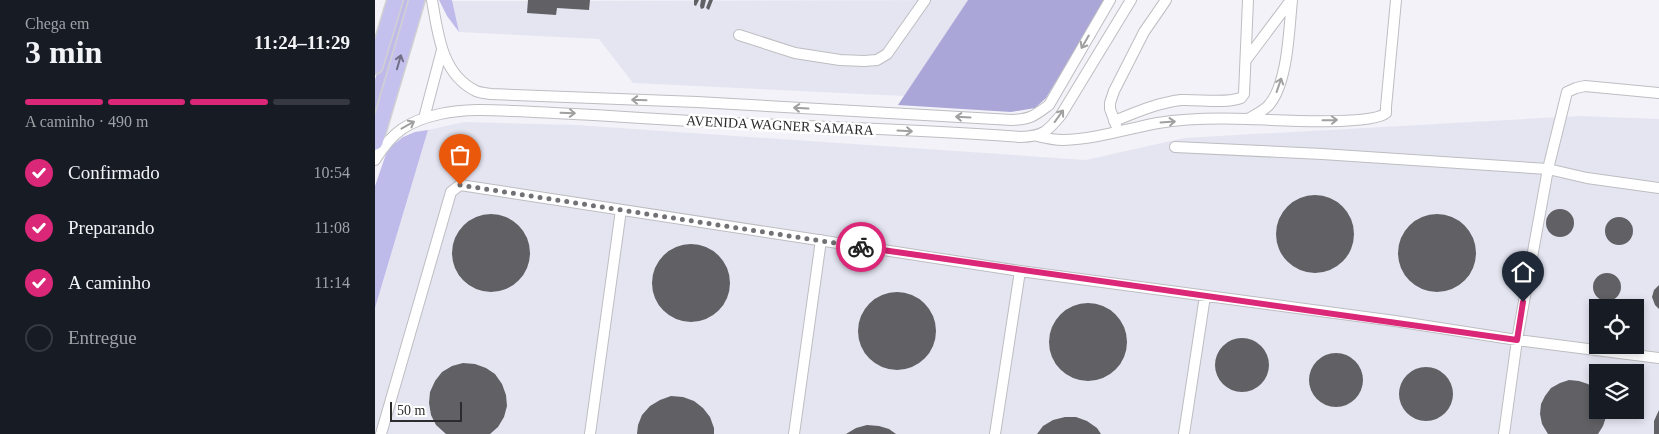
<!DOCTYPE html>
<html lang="pt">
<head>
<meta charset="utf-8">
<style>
  body { margin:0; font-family:"Times New Roman",serif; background:#242831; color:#f1f3f6; height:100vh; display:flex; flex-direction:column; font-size:19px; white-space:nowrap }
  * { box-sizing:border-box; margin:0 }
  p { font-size:16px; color:#9ea1a6 }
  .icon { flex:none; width:28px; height:28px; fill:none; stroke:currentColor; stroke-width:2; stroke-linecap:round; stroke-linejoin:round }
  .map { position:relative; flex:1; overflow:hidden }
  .drawer { display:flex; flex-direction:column; background:#171b24; width:375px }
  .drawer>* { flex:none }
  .fabs { position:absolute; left:1214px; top:299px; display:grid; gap:10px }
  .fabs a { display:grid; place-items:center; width:55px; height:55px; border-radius:0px; background:#171b24; box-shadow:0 2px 8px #0003; font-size:25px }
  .scale { position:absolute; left:15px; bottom:12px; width:72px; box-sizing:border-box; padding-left:5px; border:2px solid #2c2c2e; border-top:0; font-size:14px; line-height:18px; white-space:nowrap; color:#2c2c2e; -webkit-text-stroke:4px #fff; paint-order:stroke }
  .pin { position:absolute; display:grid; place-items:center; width:42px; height:42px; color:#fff; margin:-51px -21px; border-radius:50% 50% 50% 0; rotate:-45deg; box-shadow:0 0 5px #0007 }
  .pin .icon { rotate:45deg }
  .courier { position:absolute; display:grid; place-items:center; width:50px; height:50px; margin:-25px; border:4px solid #db2777; border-radius:50%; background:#fff; color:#222; box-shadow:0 1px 6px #0007 }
  .head em { font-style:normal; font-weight:600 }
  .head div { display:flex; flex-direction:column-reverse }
  .head { display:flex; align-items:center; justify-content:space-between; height:85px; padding:0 25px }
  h1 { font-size:32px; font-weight:600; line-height:38px }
  .bar { display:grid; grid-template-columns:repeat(4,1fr); gap:8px 5px; align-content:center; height:60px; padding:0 25px }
  .bar i { height:6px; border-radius:4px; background:#363941 }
  .bar .selected { background:#db2777 }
  .bar p { grid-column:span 4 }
  ol { padding:0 25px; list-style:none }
  li { display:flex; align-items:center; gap:15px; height:55px }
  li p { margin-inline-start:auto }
  li .icon { padding:5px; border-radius:50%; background:#db2777; color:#fff; stroke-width:4 }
  li:last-child { color:#9ea1a6 }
  li i { width:28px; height:28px; border:2px solid #363941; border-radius:50% }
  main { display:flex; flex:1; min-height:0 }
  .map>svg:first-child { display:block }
</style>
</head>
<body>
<main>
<section class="drawer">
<div class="head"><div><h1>3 min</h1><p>Chega em</p></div><em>11:24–11:29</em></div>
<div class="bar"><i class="selected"></i><i class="selected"></i><i class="selected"></i><i></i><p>A caminho · 490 m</p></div>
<ol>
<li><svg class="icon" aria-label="check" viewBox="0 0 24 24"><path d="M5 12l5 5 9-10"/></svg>Confirmado<p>10:54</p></li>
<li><svg class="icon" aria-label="check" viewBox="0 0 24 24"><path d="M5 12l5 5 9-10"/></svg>Preparando<p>11:08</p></li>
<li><svg class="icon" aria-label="check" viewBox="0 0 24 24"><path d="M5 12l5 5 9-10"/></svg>A caminho<p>11:14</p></li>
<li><i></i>Entregue</li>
</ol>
</section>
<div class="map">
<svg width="1284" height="434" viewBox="0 0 1284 434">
  <rect width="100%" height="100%" fill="#f3f2f8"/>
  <!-- built -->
  <path fill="#e5e5f2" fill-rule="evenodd" d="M593 0 529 96 258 83 224 39 84 32 77 1Z
    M1205 116 1284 119V434H0V308L53 130 89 122 201 125 711 160 809 138ZM1222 308H1260V345H1222ZM1222 372H1260V410H1222Z"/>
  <!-- green -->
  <path fill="#bebbeb" d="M24 0H35L0 119V80Z
    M64 0H77L84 32 72 16Z
    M53 130 0 308V186L11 154 18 145 28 137 40 132Z"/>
  <!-- forest -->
  <path fill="#aaa7d8" d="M593 0H730L671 98 660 108 636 112 523 105Z"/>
  <!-- building -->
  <path fill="#606065" d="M153 0H215L214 10 182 8 181 15 152 13Z
    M319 0H324L321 6 319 5Z
    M326 0H331L329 8 326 9 325 6Z
    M334 0H338L334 10 331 8Z
    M901 234a39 39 0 1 1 78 0a39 39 0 1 1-78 0Z
    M1171 223a14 14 0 1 1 28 0a14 14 0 1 1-28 0Z
    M1023 253a39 39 0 1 1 78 0a39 39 0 1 1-78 0Z
    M77 253a39 39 0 1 1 78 0a39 39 0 1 1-78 0Z
    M1230 231a14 14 0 1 1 28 0a14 14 0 1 1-28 0Z
    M277 283a39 39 0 1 1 78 0a39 39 0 1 1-78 0Z
    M1218 287a14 14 0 1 1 28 0a14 14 0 1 1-28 0Z
    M1284 285V309L1280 305 1277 297 1279 290Z
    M483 331a39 39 0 1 1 78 0a39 39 0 1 1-78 0Z
    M674 342a39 39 0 1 1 78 0a39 39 0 1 1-78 0Z
    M840 365a27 27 0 1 1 54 0a27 27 0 1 1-54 0Z
    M934 380a27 27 0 1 1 54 0a27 27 0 1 1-54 0Z
    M88 363 100 364 111 368 120 374 127 384 131 395 132 406 129 417 123 427 115 434H71L61 425 56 415 54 403 55 392 60 381 67 372 77 366Z
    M1024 394a27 27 0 1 1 54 0a27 27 0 1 1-54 0Z
    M1194 380 1204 381 1213 384 1222 391V410H1230L1231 417 1228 426 1223 434H1173L1167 424 1165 414 1166 404 1170 396 1176 388 1185 383Z
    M296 396 308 397 319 401 328 408 335 417 339 428V434H262L263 425 267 415 275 406 285 400Z
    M1284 410V434H1279V421Z
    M690 417H701L712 421 722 428 726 434H662L668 426 678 420Z
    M492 425 504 426 514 429 521 434H471L481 428Z"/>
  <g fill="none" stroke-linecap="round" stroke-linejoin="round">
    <!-- minor casing -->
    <g stroke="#bdbdc2" stroke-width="12">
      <path id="minor" d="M57 0C63 33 66 74 101 91 105 93 111 93 116 94L322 102 637 120C656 119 659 116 674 105L735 0
        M364 35 420 53 465 60 489 61 502 60 512 54 550 0
        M871 60 916 0
        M49 118 67 50
        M873 119C880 115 888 111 893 106 913 85 914 29 917 0
        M739 121C762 112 782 103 806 100 824 99 849 104 866 98L869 94 873 0
        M741 125 735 109V103L739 91 769 32 791 0
        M662 136C670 138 680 140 688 140 721 139 751 129 783 123 812 118 844 118 874 119 898 120 996 126 1011 113V107L1021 0
        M800 147 947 154 1173 169 1212 178 1284 188
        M0 160C17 132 33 121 65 114 96 107 128 111 159 112 206 114 252 117 299 120 414 127 530 128 646 137 668 136 672 132 686 115L756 0
        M6 434 76 192 85 185 645 271 1020 321 1142 340 1284 358
        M215 434 246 210
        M419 434 446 240
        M620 434 645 271
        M809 434 830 296
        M1129 434 1142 340 1173 169 1192 92 1201 88 1210 86 1284 93"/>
    </g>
    <!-- highway casing -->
    <g stroke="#d1d1d1" stroke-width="18">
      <path id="highway" d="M0 66 20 0
        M0 142 42 0"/>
    </g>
    <!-- minor -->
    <use href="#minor" stroke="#fff" stroke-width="10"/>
    <!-- highway -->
    <use href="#highway" stroke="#c4c1ef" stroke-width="15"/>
  </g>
  <!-- one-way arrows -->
  <defs><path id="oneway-shaft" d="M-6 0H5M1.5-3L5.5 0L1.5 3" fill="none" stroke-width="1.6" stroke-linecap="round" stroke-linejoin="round" transform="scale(1.25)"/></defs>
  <g stroke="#a0a0a1">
    <use href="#oneway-shaft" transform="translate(710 42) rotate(120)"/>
    <use href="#oneway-shaft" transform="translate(904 85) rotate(-71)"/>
    <use href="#oneway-shaft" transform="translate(264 100) rotate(-178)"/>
    <use href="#oneway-shaft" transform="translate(426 108) rotate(-177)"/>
    <use href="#oneway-shaft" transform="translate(193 113) rotate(2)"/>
    <use href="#oneway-shaft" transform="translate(684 116) rotate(-54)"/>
    <use href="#oneway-shaft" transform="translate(588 117) rotate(-177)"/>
    <use href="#oneway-shaft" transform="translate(955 120) rotate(-1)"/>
    <use href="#oneway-shaft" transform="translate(793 122) rotate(-4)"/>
    <use href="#oneway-shaft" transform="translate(33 125) rotate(-29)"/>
    <use href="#oneway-shaft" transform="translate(530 131) rotate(3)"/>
  </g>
  <use stroke="#706f85" href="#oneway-shaft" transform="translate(24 62) rotate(-74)"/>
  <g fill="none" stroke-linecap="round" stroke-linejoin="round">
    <!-- done -->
    <path stroke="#727175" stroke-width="5" stroke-dasharray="0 9" d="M85 185 486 247"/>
    <!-- route -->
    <path stroke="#db2777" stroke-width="6" d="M486 247C704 280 923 307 1142 340L1148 302"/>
  </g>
  <g text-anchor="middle" stroke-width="5" stroke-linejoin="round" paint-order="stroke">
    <!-- street labels -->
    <g font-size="14" fill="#2c2c2e" stroke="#fff">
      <text transform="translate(405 125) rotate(3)" y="5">AVENIDA WAGNER SAMARA</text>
    </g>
  </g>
</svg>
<div class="fabs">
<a><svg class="icon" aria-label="locate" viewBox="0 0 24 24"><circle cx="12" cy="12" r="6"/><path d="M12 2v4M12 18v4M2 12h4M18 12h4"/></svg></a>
<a><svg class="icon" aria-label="layers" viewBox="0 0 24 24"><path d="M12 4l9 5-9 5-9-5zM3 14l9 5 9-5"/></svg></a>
</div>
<div class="scale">50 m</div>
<div class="pin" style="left:85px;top:185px;background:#ea580c"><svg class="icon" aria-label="bag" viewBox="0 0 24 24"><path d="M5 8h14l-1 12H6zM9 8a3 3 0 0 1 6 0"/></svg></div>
<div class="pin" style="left:1148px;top:302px;background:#1f2937"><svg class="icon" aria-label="home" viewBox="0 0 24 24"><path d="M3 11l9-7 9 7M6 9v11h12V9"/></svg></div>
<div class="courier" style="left:486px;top:247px"><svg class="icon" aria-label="bike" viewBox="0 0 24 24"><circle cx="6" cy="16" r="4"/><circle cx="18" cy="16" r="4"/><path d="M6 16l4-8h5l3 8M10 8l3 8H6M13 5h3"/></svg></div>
</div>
</main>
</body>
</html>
